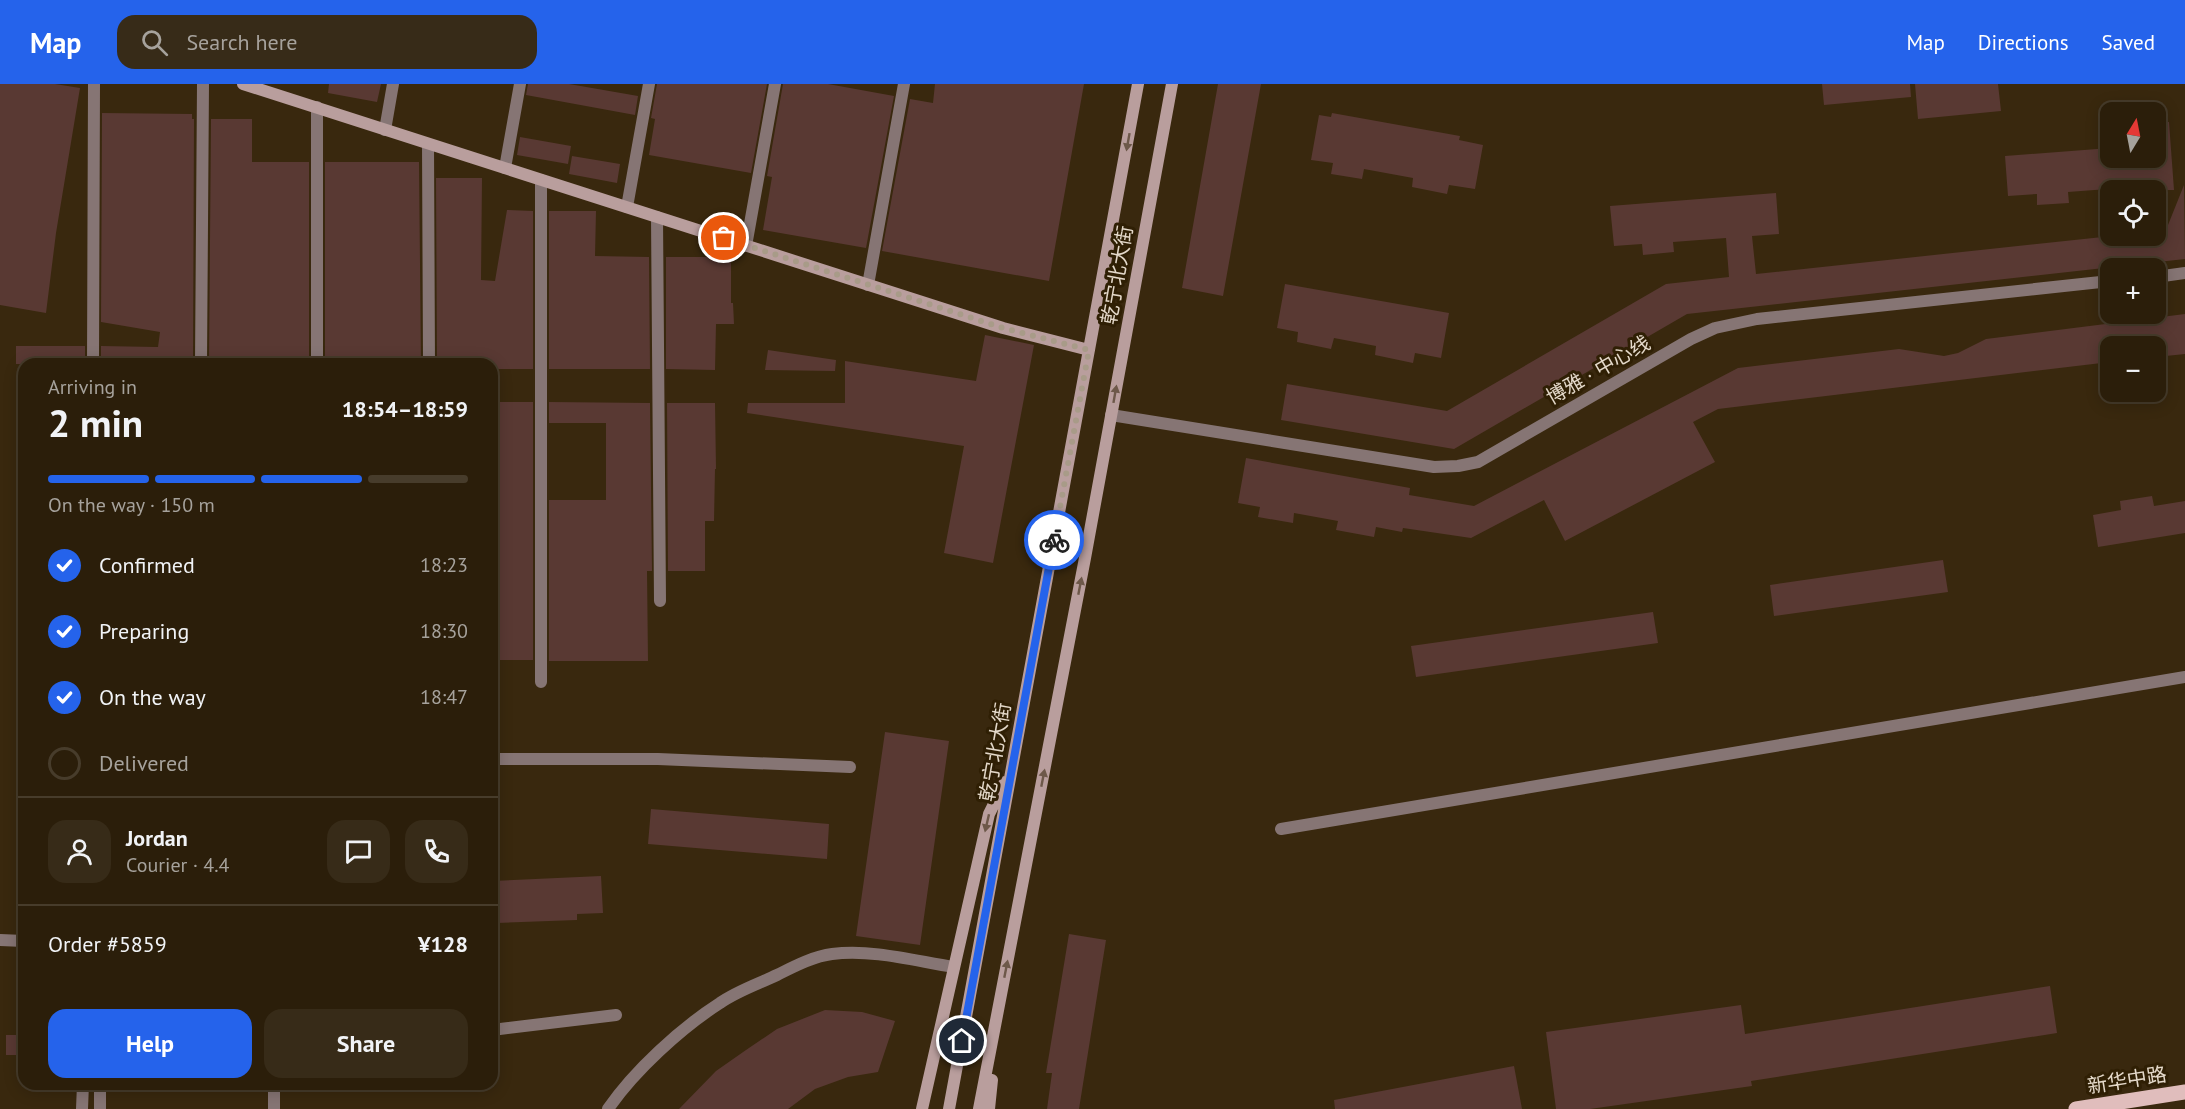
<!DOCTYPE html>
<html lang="en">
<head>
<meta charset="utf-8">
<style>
  body { margin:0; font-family:"PT Sans","Noto Sans SC",sans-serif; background:#372b18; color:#f1f3f6; height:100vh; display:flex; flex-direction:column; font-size:22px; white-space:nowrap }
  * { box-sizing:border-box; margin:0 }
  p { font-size:20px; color:#a6a29c }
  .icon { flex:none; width:33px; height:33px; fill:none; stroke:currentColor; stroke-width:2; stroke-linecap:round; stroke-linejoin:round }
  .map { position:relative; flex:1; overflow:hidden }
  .details { position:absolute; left:18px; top:274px; width:480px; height:732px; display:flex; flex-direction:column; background:#2b1e0a; border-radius:18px; box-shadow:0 3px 15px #0003,0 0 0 2px #473c2b }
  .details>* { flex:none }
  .needle { width:39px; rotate:10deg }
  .fabs { position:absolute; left:2100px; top:18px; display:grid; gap:12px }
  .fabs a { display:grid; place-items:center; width:66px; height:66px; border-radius:12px; background:#2b1e0a; box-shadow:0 3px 15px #0003,0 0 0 2px #473c2b; font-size:30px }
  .pin { position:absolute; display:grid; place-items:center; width:51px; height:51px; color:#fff; margin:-26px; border:3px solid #fff; border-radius:50%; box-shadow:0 2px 6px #0007 }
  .courier { position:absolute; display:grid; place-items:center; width:60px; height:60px; margin:-30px; border:4px solid #2563eb; border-radius:50%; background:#fff; color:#222; box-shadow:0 2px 8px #0007 }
  .overview em { font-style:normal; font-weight:700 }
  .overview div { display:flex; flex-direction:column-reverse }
  .overview { display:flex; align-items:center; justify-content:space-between; height:102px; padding:0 30px }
  h1 { font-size:39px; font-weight:700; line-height:45px }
  .bar { display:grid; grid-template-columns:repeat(4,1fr); gap:9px 6px; align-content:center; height:72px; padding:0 30px }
  .bar i { height:8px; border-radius:4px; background:#473c2b }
  .bar .active { background:#2563eb }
  .bar p { grid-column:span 4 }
  .line { display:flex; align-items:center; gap:15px; padding:0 30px; border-top:2px solid #473c2b }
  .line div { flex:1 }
  .round { display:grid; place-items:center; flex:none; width:63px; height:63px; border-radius:18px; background:#372b18 }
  ol { padding:0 30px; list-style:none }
  li { display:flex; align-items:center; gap:18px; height:66px }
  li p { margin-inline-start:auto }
  li .icon { padding:6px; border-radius:50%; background:#2563eb; color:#fff; stroke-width:4 }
  li:last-child { color:#a6a29c }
  li i { width:33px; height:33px; border:3px solid #473c2b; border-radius:50% }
  .action { display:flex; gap:12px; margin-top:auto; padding:12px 30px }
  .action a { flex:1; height:69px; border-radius:18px; background:#2563eb; color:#fff; font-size:24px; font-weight:700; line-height:69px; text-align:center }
  .action a+a { background:#372b18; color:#f1f3f6 }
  header { display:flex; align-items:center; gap:36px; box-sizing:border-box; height:84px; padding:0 30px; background:#2563eb; color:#fff }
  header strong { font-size:28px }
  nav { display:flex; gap:33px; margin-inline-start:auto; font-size:21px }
  .search { width:420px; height:54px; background:#372b18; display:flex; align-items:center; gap:15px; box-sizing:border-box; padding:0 21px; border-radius:18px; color:#a6a29c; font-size:22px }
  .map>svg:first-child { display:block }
</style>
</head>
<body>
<header>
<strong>Map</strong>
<div class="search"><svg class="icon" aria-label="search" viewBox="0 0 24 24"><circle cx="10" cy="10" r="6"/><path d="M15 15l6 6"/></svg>Search here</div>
<nav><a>Map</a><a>Directions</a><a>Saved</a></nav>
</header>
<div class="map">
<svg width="2185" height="1025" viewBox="0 0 2185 1025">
  <rect width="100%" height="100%" fill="#39280e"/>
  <!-- building -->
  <path fill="#593933" d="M0 0H55L80 4 56 149 46 229 0 221Z
    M329 0H381L377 18 328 9Z
    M528 0H569L638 12 635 31 526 11Z
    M657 0H767L751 89 649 71 655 35 651 34Z
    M783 0H828L894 12 866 164 763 146 772 93 767 92Z
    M935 0H1084L1049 197 882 167 910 15 933 19Z
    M1218 0H1261L1223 212 1182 204Z
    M1822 0H1910L1911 13 1824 21Z
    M1915 0H1998L2001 27 1918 35Z
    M102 29 192 30V35H194L193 280H101V262L158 263 160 248 101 238Z
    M1332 29 1460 52 1459 56 1483 61 1475 105 1449 101 1447 110 1412 103 1413 94 1364 85 1362 95 1331 90 1333 79 1311 76 1319 31 1331 33Z
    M211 35H252V78H309V280H209Z
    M2169 38 2174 106H2121V104L2068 108 2069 119 2037 121V110L2008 112 2005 72 2110 64V74H2156V39Z
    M520 53 571 62 568 80 517 71Z
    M572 72 620 80 617 99 569 90Z
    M325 78H419L421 280H325Z
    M436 94H482L481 196 495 197 507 126 533 127V285H492V280H437Z
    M2184 101 2185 175 1687 230 1454 365 1281 336 1287 300 1447 327 1666 200 1729 193 1726 154 1673 158 1674 168 1643 171 1642 160 1614 162 1610 122 1776 109 1779 150 1752 152 1756 190 2112 152H2156V147L2166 146Z
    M549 127H596L595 172 649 173 650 285H549Z
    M666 173H731V219H733L734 240H716L715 286 666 285Z
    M1285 200 1449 229 1441 274 1415 269 1413 279 1375 271 1376 262 1334 254 1331 265 1297 258 1298 248 1277 244Z
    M2185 230V270L2156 273V262H2110V278L1718 325 1693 338 1715 378 1565 457 1544 416 1471 454 1403 444 1402 448 1376 443 1374 453 1336 446 1338 437 1294 429 1293 439 1258 433 1260 423 1238 419 1246 374 1410 404 1409 411 1474 422 1738 284 1899 265 1944 272 1958 269 1986 255Z
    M985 251 1034 261 993 479 944 469 964 362 747 329 748 319H845V277L976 297Z
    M16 262H85V280H16Z
    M768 266 836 276 835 287 765 286Z
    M492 318H533V576H492Z
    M549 318 650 319 652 487H647L648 577H549V416H606V339H549Z
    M667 319H715L716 385H715L714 437H705V487H668Z
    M2152 412 2154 422 2185 417V449L2098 463 2093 431 2121 426 2120 417Z
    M1943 476 1948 508 1774 532 1770 501Z
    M1653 528 1658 559 1416 593 1411 562Z
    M885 648 949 657 920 861 856 852Z
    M651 725 829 740 827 775 648 760Z
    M601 792 603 829 577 830V836L497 839V834H492V797Z
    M1069 850 1106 856 1079 1025H1047L1052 989H1046Z
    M2050 902 2057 949 1751 997 1752 1002 1590 1025H1556L1546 948 1741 921 1745 950Z
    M825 926 862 928 895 937 878 988 848 993 815 1005 788 1025H679L716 987 746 966 777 945Z
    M6 951H24V971H6Z
    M1514 982 1522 1025H1335L1334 1016Z"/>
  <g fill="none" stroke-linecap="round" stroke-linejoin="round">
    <!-- lane -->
    <path stroke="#867574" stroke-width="12" d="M317 23V280
      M385 46 393 0
      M428 60 429 280
      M505 84 520 0
      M627 123 649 0
      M657 133 660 517
      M746 162 775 0
      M2156 193 2185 189
      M868 201 904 0
      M93 280 94 0
      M201 280 203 0
      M1111 331 1434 383 1458 382 1478 378 1691 255 1715 244 1757 235 2110 197
      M541 598V96
      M492 675H658L850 683
      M0 856 24 857
      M492 946 616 931
      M82 1025 83 1000
      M100 1025V1000
      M274 1025V1000
      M608 1025C634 987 681 944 720 919 737 907 758 900 777 891 793 883 814 872 832 870 873 865 915 877 954 883"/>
    <!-- street -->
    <path stroke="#867574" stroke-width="12" d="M1281 745 2185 593"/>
    <!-- secondary -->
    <path stroke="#b99e9d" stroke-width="12" d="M243 0 1003 244 1089 266
      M922 1025 989 730 1005 698
      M949 1025 1138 0
      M979 1025 1085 474 1172 0
      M989 1025 992 996"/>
    <!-- primary -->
    <path stroke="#e0bdbc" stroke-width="15" d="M2076 1025 2185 1008"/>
  </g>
  <!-- one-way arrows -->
  <defs><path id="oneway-solid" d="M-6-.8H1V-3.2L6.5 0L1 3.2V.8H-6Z" transform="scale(1.5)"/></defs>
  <g fill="#6d5849">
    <use href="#oneway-solid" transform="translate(1128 58) rotate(100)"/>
    <use href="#oneway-solid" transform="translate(1115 310) rotate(-80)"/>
    <use href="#oneway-solid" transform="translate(1080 502) rotate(-79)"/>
    <use href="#oneway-solid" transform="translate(1043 694) rotate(-79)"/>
    <use href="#oneway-solid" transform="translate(987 739) rotate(103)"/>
    <use href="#oneway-solid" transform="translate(1006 885) rotate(-79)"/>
  </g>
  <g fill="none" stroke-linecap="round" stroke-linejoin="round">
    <!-- done -->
    <path stroke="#a89b88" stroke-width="6" stroke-dasharray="0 10.8" d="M724 154 1003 244 1089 266 1054 456"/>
    <!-- route -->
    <path stroke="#2563eb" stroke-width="8" d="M962 957 1054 456"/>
  </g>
  <g text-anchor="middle" stroke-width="6" stroke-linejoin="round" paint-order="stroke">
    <!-- street labels -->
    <g font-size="20" fill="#e4d9ca" stroke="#2f1f04">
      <text transform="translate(1117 191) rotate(-80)" y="7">乾宁北大街</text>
      <text transform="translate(1598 286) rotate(-30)" y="7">博雅 · 中心线</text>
      <text transform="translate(995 668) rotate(-80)" y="7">乾宁北大街</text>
      <text transform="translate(2127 996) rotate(-9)" y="7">新华中路</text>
    </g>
  </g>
</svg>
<div class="fabs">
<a><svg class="needle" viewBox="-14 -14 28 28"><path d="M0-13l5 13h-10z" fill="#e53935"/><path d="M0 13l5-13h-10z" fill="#a6a29c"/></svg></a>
<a><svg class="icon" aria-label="locate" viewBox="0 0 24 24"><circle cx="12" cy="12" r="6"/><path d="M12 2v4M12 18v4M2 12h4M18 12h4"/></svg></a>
<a>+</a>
<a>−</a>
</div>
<div class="pin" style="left:724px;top:154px;background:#ea580c"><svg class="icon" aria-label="bag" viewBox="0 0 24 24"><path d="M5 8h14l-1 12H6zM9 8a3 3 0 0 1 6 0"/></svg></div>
<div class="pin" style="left:962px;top:957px;background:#1f2937"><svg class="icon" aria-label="home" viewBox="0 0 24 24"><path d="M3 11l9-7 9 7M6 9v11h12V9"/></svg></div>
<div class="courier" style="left:1054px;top:456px"><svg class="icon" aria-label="bike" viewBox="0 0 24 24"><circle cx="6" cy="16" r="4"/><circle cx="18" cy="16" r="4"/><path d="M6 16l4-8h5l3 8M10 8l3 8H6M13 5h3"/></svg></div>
<section class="details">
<div class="overview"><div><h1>2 min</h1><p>Arriving in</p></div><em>18:54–18:59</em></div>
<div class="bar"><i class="active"></i><i class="active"></i><i class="active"></i><i></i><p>On the way · 150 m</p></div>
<ol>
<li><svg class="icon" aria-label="check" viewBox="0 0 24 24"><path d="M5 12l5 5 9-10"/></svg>Confirmed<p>18:23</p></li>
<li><svg class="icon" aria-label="check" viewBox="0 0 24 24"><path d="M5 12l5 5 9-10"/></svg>Preparing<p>18:30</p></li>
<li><svg class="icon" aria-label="check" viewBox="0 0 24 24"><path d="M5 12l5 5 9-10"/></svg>On the way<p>18:47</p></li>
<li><i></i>Delivered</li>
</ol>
<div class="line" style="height:108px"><a class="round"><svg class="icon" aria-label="person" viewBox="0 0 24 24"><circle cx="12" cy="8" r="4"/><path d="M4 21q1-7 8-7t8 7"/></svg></a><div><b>Jordan</b><p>Courier · 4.4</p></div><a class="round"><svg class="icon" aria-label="chat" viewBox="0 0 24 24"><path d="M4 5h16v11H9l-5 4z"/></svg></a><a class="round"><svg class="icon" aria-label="phone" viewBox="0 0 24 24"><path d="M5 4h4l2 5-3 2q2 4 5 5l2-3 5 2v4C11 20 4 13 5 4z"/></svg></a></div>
<div class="line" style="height:78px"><div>Order #5859</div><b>¥128</b></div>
<div class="action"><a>Help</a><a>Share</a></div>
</section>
</div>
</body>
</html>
